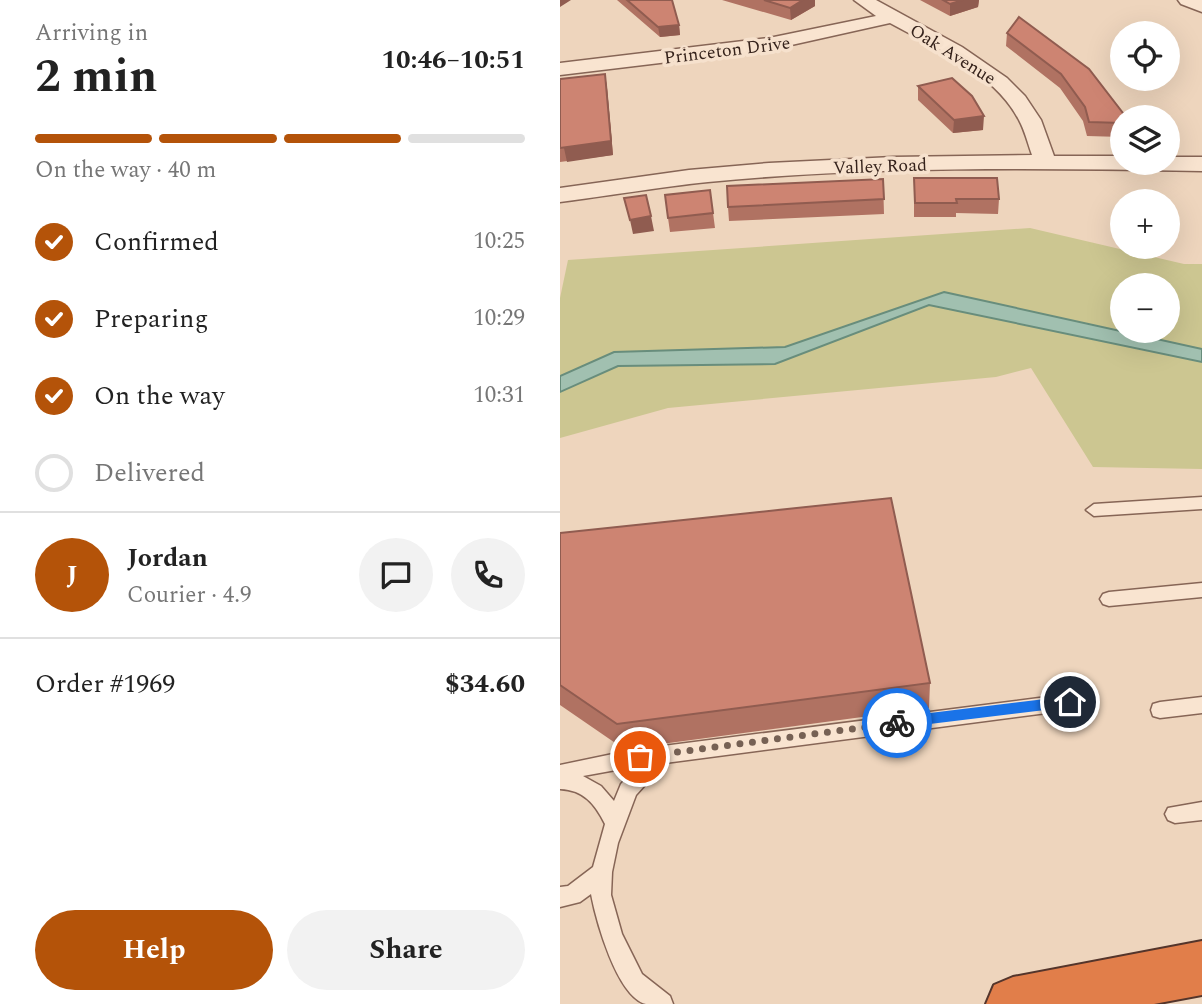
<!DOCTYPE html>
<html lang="en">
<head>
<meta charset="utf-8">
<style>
  body { margin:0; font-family:Spectral,serif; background:#f2f2f2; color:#222; height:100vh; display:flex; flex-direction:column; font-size:26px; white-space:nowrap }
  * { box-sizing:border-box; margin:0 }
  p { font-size:23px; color:#767676 }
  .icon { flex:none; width:38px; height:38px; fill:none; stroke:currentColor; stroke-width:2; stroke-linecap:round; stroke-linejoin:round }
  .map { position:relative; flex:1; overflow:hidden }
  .panel { display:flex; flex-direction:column; background:#fff; width:560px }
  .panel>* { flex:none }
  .tools { position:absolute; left:550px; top:21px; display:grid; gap:14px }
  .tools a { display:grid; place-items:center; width:70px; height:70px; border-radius:50%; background:#fff; box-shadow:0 7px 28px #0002; font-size:35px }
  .pin { position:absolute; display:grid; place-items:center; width:60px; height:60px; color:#fff; margin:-30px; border:4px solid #fff; border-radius:50%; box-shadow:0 2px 7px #0007 }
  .courier { position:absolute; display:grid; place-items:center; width:70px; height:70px; margin:-35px; border:5px solid #1a73e8; border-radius:50%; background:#fff; color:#222; box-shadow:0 2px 9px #0007 }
  .head em { font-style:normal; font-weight:700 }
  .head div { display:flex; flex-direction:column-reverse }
  .head { display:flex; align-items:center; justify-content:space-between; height:119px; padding:0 35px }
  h1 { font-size:46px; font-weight:700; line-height:52px }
  .bar { display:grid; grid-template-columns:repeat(4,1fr); gap:10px 7px; align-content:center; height:84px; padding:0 35px }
  .bar i { height:9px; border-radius:5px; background:#e0e0e0 }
  .bar .on { background:#b45309 }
  .bar p { grid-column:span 4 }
  .line { display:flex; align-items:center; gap:18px; padding:0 35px; border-top:2px solid #e0e0e0 }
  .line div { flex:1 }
  .round { display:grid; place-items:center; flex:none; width:74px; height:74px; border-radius:37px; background:#f2f2f2 }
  ol { padding:0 35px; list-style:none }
  li { display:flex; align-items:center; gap:21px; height:77px }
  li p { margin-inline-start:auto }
  li .icon { padding:7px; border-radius:50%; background:#b45309; color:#fff; stroke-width:4 }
  li:last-child { color:#767676 }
  li i { width:38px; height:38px; border:4px solid #e0e0e0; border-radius:50% }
  .action { display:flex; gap:14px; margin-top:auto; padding:14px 35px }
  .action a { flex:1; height:80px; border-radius:42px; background:#b45309; color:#fff; font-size:28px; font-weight:700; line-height:80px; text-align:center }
  .action a+a { background:#f2f2f2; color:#222 }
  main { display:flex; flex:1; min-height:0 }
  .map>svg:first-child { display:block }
</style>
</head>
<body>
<main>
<section class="panel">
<div class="head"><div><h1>2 min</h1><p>Arriving in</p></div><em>10:46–10:51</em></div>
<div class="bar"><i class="on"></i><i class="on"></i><i class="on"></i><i></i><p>On the way · 40 m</p></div>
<ol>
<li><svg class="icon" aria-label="check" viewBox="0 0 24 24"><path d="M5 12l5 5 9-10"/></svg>Confirmed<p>10:25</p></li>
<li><svg class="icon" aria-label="check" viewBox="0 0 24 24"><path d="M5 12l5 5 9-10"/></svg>Preparing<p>10:29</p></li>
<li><svg class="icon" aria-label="check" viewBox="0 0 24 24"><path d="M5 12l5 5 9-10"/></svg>On the way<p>10:31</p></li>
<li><i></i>Delivered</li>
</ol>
<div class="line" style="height:126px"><b class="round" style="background:#b45309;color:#fff">J</b><div><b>Jordan</b><p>Courier · 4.9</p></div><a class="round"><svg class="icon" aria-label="chat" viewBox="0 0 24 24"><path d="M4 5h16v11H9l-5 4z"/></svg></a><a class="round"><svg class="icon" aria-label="phone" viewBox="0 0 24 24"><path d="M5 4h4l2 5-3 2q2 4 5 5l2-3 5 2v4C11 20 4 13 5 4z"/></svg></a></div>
<div class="line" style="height:91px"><div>Order #1969</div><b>$34.60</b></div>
<div class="action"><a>Help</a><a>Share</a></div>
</section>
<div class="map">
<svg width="642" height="1004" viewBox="0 0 642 1004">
  <rect width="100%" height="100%" fill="#eed5bd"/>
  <!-- green -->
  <path fill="#ccc691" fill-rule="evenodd" d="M470 228 624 264H642V349L384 292 225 347 54 352 0 376V298L8 260ZM562 285H607V331H562Z
    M369 305 642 362V469L533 467 471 368 436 377 108 408 0 438V392L58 366 215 364Z"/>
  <!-- water -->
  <path fill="#a1c0b0" stroke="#688d7c" stroke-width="2" d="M384 292 642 349V362L369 305 215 364 58 366 0 392V376L54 352 225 347Z"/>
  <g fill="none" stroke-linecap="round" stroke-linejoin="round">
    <!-- lane casing -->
    <g stroke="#866556" stroke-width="3">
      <path id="lane" d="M642 497V509L534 516 526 510 534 504Z
        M642 583V597L549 606 543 604 540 599 543 594 549 592Z
        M510 694 516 697 519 702 516 707 510 710 105 763 76 795 58 843 52 872 51 895 62 934 82 974 110 996 113 1004C105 1004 94 1004 86 1004 57 997 36 920 31 894L20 902 0 907V887L8 886 33 867 45 824C35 804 24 790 0 789V765L72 750ZM78 766 61 784 54 801 41 786 23 776Z
        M642 697V713L600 718 593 716 591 710 593 704 600 702Z
        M642 802V820L615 823 608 820 605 814 608 808Z"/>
    </g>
    <!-- street casing -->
    <g stroke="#866556" stroke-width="3">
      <path id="street" d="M294 0H316L402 47 447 78 465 96 481 120 494 156H562V163H607V157H642V171C477 168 312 166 148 182 98 187 49 196 0 202V188L129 170 209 163 333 157 472 155C468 144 465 131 459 120 434 72 375 48 330 23L209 50 0 75V63L209 38 316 16Z
        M618 0H642V12L621 4Z"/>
    </g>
    <!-- highway casing -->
    <g stroke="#54352b" stroke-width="4">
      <path id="highway" d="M642 941V995L594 1004H426L434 985 453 977Z"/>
    </g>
    <!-- lane -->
    <use href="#lane" fill="#f9e4d0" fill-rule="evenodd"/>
    <!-- street -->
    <use href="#street" fill="#f9e4d0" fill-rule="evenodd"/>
    <!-- highway -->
    <use href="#highway" fill="#e17e4a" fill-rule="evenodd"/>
  </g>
  <!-- wall -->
  <path fill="#b07262" d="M57 0H112L119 25 120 35 100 37Z
    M162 0H255V6L231 20Z
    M360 0H419L418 7 390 16Z
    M447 33 562 117V137L527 136 523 121 500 88 446 46Z
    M45 74 47 88 53 155 0 162V79Z
    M358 86 423 130 393 133 358 100Z
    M354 178 439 199 438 214 396 213V217H354Z
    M323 179 324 214 169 221 168 207Z
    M150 190 155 228 110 232 108 218Z
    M0 533 370 683 369 708 64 749 0 705Z"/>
  <!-- shaded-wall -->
  <path fill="#905c50" d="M0 0H11L0 7Z
    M243 0H255V6L231 20 230 8Z
    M403 0H419L418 7 390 16V4Z
    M119 25 120 35 100 37 98 27Z
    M45 74 47 88 53 155 7 162 4 148Z
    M424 116 423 130 393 133 394 120Z
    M91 216 94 231 73 234 70 220Z"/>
  <!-- building -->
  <path fill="#cd8472" stroke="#905c50" stroke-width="2" d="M67 0H112L119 25 98 27Z
    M204 0H243L230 8Z
    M383 0H403L390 4Z
    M459 17 529 69 566 117H562V123L529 122 525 107 501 74 447 33Z
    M45 74 51 141 0 148V79Z
    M392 78 412 96 424 116 394 120 358 86Z
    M354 178H437L439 199H396L397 203H355Z
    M323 179 324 199 168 207 167 186Z
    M150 190 153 213 108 218 105 195Z
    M86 195 91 216 70 220 64 198Z
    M331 498 370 683 57 724 0 685V533Z"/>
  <!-- route -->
  <path fill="#1a73e8" d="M510 696 516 702 510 707 337 728 331 723 337 717Z"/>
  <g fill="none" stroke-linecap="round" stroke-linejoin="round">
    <!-- done -->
    <path stroke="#766154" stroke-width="7" stroke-dasharray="0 12.6" d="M80 757 337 723"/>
  </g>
  <g text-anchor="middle" stroke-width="7" stroke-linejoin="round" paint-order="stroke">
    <!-- far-street labels -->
    <g font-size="18" fill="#35221b" stroke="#f6e1cd">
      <text transform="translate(167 50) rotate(-7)" y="6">Princeton Drive</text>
      <text transform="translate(393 54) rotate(32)" y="6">Oak Avenue</text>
      <text transform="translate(320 166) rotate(-2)" y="6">Valley Road</text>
    </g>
  </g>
</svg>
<div class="tools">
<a><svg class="icon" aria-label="locate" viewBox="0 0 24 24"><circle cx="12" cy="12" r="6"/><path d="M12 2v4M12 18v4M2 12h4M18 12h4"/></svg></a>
<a><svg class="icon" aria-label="layers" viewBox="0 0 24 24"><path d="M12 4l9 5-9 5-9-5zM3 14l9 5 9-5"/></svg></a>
<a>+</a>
<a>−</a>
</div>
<div class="pin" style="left:80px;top:757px;background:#ea580c"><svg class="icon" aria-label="bag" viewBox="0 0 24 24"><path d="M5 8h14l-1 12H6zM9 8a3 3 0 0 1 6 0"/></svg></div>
<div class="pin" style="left:510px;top:702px;background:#1f2937"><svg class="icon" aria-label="home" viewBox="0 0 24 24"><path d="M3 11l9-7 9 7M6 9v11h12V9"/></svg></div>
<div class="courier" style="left:337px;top:723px"><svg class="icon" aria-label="bike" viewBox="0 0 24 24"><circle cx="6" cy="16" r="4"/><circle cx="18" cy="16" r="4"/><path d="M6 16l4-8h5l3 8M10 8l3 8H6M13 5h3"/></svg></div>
</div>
</main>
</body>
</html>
